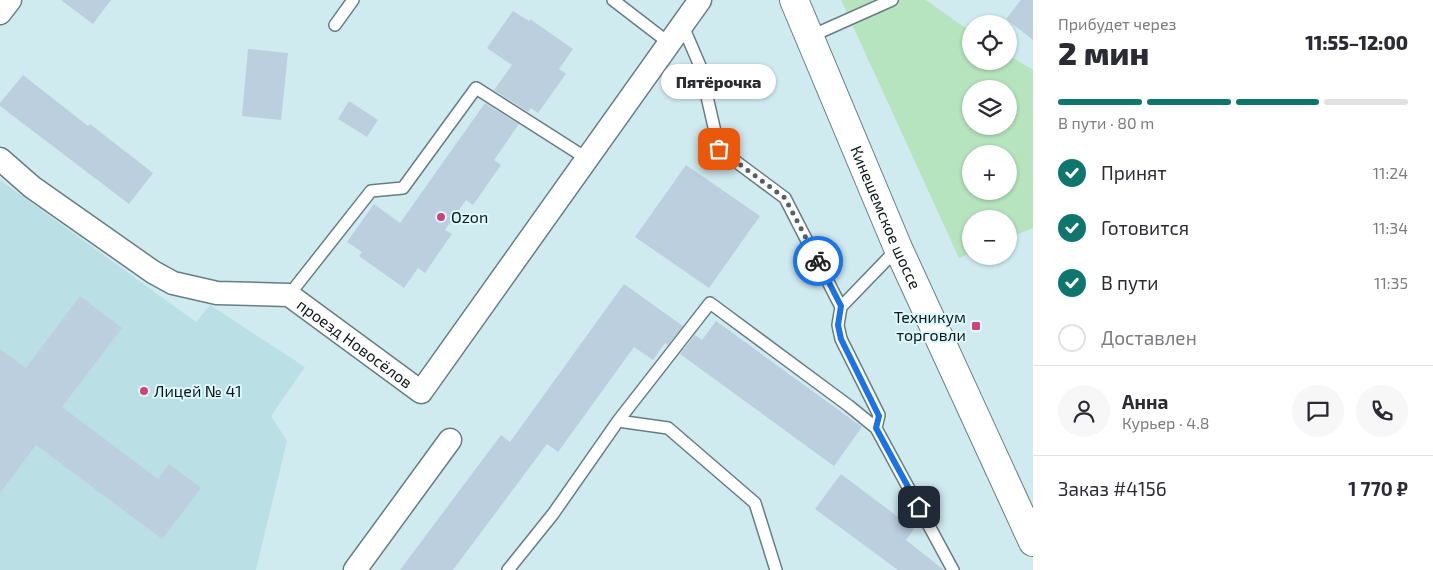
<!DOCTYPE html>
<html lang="ru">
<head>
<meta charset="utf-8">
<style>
  body { margin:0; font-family:"Exo 2",sans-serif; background:#f7f7f7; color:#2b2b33; height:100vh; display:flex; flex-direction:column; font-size:19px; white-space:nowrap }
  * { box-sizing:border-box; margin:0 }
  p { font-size:16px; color:#7c7c81 }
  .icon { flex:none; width:28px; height:28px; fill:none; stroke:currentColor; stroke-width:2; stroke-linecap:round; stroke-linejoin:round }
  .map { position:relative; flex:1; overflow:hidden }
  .sheet { display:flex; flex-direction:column; background:#fff; width:400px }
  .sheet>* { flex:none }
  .buttons { position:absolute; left:962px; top:15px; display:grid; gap:10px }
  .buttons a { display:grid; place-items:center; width:55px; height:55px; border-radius:50%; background:#fff; box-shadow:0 1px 4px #0004; font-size:25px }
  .pin { position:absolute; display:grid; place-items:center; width:42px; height:42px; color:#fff; margin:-21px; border-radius:10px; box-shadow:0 2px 8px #0006 }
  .courier { position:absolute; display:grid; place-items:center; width:50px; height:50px; margin:-25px; border:4px solid #1a73e8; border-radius:50%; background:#fff; color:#222; box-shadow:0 1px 6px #0007 }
  .bubble { position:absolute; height:35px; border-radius:18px; background:#fff; box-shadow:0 1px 4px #0004; font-size:16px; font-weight:800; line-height:35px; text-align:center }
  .overview em { font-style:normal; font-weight:800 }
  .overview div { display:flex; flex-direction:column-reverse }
  .overview { display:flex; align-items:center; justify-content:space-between; height:85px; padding:0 25px }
  h1 { font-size:32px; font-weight:800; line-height:38px }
  .bar { display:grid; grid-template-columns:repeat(4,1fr); gap:8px 5px; align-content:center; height:60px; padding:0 25px }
  .bar i { height:6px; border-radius:4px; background:#e1e1e2 }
  .bar .current { background:#0f766e }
  .bar p { grid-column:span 4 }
  .line { display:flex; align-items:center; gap:12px; padding:0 25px; border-top:1px solid #e1e1e2 }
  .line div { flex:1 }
  .round { display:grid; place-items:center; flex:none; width:52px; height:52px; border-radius:26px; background:#f7f7f7 }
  ol { padding:0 25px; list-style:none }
  li { display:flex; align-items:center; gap:15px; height:55px }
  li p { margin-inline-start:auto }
  li .icon { padding:5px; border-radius:50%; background:#0f766e; color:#fff; stroke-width:4 }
  li:last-child { color:#7c7c81 }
  li i { width:28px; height:28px; border:2px solid #e1e1e2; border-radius:50% }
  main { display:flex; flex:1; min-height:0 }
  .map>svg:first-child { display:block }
</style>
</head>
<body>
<main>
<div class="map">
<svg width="1033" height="570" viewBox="0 0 1033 570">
  <rect width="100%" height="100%" fill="#d0ebf0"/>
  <!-- built -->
  <path fill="#badfe5" d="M0 180 196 322 210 305 305 367 271 416 287 441 256 570H0Z"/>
  <!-- green -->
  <path fill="#b6e4be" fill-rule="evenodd" d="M841 0H926L971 32V61H1009V55L1033 70V228L1009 238V219H971V253L959 258ZM971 89H1009V126H971ZM971 154H1009V191H971Z"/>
  <!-- building -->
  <path fill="#bccfde" d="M61 0H111L93 24Z
    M1021 0H1033V40L1006 19Z
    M513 11 529 21 530 19 573 49 559 69 566 74 538 113 531 108 528 112 494 90 512 65 487 48Z
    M248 49 288 53 281 120 242 116Z
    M23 75 88 126 90 124 153 173 129 204 0 106V103Z
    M349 101 378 120 367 137 338 119Z
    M485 103 519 124 494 160 501 165 473 205 466 200 445 230 452 234 425 273 418 268 404 288 359 256 362 252 347 242 374 204 400 223Z
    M686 165 760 216 709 288 635 237Z
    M624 284 683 326 668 345 665 343 653 360 634 347 558 452 547 444 453 570H400L501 435 510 442Z
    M80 296 122 328 62 407 158 479 169 464 201 488 162 539 36 445 0 493V349L26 368Z
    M716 321 862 427 834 466 680 354 695 335 702 340Z
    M841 474 914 529 906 540 944 570H898L815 509Z"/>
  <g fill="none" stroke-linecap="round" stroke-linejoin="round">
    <!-- service casing -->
    <g stroke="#667e82" stroke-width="14">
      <path id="service" d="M613 0 669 43
        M682 24 700 66 719 149 785 198 841 307
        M335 25 353 0
        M809 37 892 0
        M289 295 371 191 403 188 476 88 586 158
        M618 421 710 303 849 406 876 428 879 415 841 339 838 325 841 307 898 248
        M876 428 953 570
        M508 570 553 514 618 421 668 428 755 503 776 570"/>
    </g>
    <!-- minor casing -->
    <g stroke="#667e82" stroke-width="25">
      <g id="minor">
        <path d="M0 13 10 0"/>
        <path id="s1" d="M0 159 32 187 153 272 173 283 217 293 289 295 421 392 700 0"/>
        <path d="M355 570 450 440"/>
      </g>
    </g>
    <!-- primary casing -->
    <g stroke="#667e82" stroke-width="30">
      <g id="primary">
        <path id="s2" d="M794 0 898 248 1033 542"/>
      </g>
    </g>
    <!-- service -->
    <use href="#service" stroke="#fff" stroke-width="11"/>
    <!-- minor -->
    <use href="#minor" stroke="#fff" stroke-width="22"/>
    <!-- primary -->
    <use href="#primary" stroke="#fff" stroke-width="28"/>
  </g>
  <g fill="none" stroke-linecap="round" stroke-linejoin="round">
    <!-- done -->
    <path stroke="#526265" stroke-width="5" stroke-dasharray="0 9" d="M719 149 785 198 818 261"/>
    <!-- route -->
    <path stroke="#1a73e8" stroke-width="6" d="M818 261 841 306 838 325 841 339 879 416 876 428 919 507"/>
  </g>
  <!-- markers -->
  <g fill="#ce4378" stroke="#ddf8fd" stroke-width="2">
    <circle cx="441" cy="217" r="5"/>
    <rect x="971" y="321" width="10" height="10" rx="2.5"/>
    <circle cx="144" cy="391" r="5"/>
  </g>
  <g text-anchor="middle" stroke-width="4" stroke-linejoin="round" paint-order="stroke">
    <!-- poi labels -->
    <g font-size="16" fill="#0e181a" stroke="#ddf8fd" text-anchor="start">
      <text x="451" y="223">Ozon</text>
      <text x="966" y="323" text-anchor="end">Техникум<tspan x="966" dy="18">торговли</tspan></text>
      <text x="154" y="397">Лицей № 41</text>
    </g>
    <!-- street labels -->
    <g font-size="16" fill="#0e181a" stroke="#ddf8fd">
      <text dy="6" stroke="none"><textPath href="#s2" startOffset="236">Кинешемское шоссе</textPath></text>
      <text dy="6" stroke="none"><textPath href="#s1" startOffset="412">проезд Новосёлов</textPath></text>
    </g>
  </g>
</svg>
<div class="buttons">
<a><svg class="icon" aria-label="locate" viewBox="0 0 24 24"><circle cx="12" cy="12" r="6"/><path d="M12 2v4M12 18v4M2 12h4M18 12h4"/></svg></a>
<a><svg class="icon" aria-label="layers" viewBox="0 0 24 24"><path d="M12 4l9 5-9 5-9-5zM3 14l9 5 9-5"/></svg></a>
<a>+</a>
<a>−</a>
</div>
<div class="pin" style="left:719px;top:149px;background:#ea580c"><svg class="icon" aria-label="bag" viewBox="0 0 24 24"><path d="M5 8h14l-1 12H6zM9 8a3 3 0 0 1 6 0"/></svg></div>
<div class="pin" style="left:919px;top:507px;background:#1f2937"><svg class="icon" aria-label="home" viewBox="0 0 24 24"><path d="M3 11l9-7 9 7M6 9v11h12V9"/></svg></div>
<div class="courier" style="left:818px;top:261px"><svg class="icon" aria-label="bike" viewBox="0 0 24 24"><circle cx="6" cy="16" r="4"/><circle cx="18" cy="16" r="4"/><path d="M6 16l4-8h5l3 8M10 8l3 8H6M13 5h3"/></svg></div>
<div class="bubble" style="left:661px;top:64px;width:115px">Пятёрочка</div>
</div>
<section class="sheet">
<div class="overview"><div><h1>2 мин</h1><p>Прибудет через</p></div><em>11:55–12:00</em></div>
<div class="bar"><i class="current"></i><i class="current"></i><i class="current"></i><i></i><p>В пути · 80 m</p></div>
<ol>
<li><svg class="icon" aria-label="check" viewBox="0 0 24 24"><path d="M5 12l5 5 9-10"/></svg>Принят<p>11:24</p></li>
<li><svg class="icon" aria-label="check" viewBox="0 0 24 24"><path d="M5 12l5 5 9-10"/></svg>Готовится<p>11:34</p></li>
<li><svg class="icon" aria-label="check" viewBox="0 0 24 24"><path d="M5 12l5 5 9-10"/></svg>В пути<p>11:35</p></li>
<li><i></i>Доставлен</li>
</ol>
<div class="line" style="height:90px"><a class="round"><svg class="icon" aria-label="person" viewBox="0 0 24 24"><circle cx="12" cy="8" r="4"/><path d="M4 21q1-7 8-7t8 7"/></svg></a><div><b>Анна</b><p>Курьер · 4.8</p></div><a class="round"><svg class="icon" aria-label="chat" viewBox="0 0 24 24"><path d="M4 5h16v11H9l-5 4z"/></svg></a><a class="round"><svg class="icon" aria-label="phone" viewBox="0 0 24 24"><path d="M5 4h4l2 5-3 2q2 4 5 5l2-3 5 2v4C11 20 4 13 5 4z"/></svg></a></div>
<div class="line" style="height:65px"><div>Заказ #4156</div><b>1 770 ₽</b></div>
</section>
</main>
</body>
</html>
